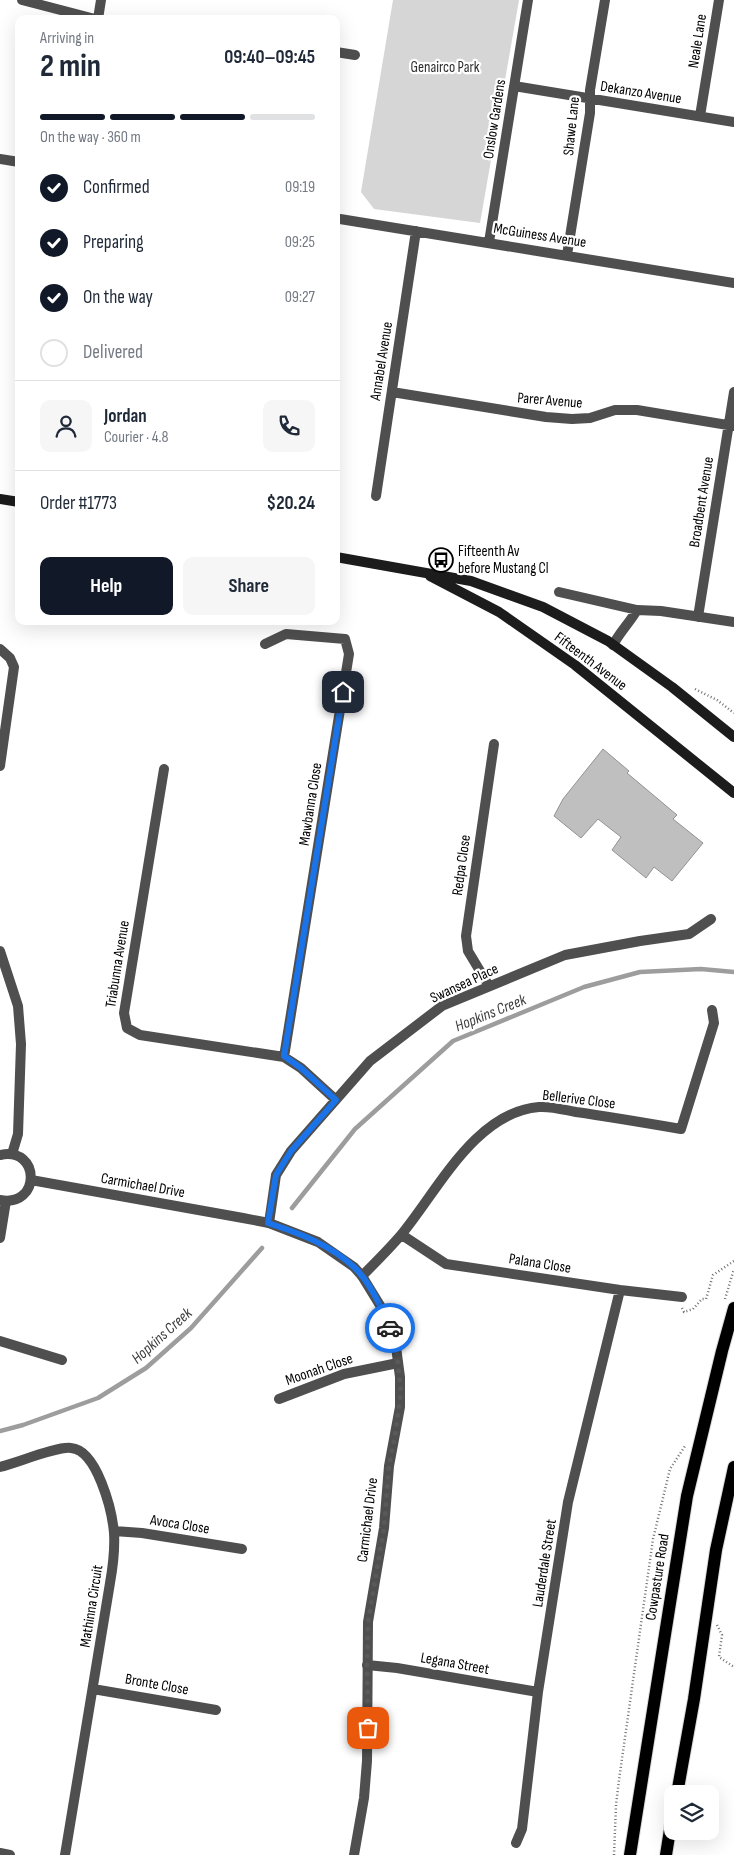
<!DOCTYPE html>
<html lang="en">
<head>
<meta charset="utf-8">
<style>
  body { margin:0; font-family:"Sofia Sans Condensed",sans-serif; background:#f6f6f7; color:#1f2937; height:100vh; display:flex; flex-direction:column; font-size:19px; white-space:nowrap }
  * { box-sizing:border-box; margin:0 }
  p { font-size:16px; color:#747a83 }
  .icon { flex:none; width:28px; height:28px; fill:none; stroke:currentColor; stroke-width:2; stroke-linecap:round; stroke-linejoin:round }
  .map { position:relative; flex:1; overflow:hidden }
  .panel { position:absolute; left:15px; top:15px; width:325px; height:610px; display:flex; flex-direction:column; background:#fff; border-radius:10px; box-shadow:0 5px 20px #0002 }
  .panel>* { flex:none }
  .controls { position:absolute; left:664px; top:1785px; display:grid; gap:10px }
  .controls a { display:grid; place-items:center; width:55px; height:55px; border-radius:10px; background:#fff; box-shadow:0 5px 20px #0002; font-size:25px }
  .pin { position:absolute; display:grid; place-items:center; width:42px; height:42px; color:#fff; margin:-21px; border-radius:10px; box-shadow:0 2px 8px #0006 }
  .courier { position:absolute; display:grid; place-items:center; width:50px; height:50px; margin:-25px; border:4px solid #1a73e8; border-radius:50%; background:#fff; color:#222; box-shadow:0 1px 6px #0007 }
  .summary em { font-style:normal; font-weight:700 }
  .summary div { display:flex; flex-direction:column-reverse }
  .summary { display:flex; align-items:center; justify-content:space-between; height:85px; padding:0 25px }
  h1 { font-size:32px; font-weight:700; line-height:38px }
  .bar { display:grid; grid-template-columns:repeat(4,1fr); gap:8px 5px; align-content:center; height:60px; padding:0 25px }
  .bar i { height:6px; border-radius:4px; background:#e0e1e3 }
  .bar .active { background:#111827 }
  .bar p { grid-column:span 4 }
  .line { display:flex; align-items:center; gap:12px; padding:0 25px; border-top:1px solid #e0e1e3 }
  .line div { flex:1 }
  .round { display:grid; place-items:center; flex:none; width:52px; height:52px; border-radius:10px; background:#f6f6f7 }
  ol { padding:0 25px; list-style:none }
  li { display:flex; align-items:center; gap:15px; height:55px }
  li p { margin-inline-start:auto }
  li .icon { padding:5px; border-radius:50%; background:#111827; color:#fff; stroke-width:4 }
  li:last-child { color:#747a83 }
  li i { width:28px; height:28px; border:2px solid #e0e1e3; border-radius:50% }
  .button { display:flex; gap:10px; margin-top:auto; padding:10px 25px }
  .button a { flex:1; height:58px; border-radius:10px; background:#111827; color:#fff; font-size:20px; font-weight:700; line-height:58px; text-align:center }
  .button a+a { background:#f6f6f7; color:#1f2937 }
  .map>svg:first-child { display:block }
</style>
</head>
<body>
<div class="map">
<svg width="734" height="1855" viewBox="0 0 734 1855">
  <rect width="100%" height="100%" fill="#fff"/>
  <!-- green -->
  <path fill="#d6d6d6" d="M393 0H519L480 223 374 209 361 192Z"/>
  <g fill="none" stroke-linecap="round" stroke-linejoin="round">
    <!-- stream -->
    <path stroke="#9d9d9d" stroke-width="4.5" d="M292 1208 355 1129 453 1041 584 987 640 972 701 969 734 972
      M0 1431 23 1425 98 1398 146 1368 191 1328 262 1248"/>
  </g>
  <!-- building -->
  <path fill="#bfbfbf" stroke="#939393" d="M603 749 629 771 627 773 677 815 673 819 703 843 672 881 654 867 646 878 612 850 621 837 598 819 581 838 554 816 563 799Z"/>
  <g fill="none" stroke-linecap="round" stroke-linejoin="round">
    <!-- primary casing -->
    <g stroke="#dbdbdb" stroke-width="14">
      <path id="primary" d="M677 1794 694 1699 716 1550 734 1467
        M630 1855 687 1496 722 1351 734 1308
        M666 1855 672 1817"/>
    </g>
    <!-- path -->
    <path stroke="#717171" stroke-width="2.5" stroke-dasharray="1 2.5" stroke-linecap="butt" d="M695 689 717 700 734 713
      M725 1299 734 1269
      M682 1308 684 1312 693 1309 702 1299H706L713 1275 734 1261
      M717 1625 722 1635 719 1657 734 1667
      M614 1855 616 1805 619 1780 653 1539 670 1469 685 1446"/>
    <!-- minor -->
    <path stroke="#4f4f4f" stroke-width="10" d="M22 0 95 19
      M98 19 101 0
      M336 52 355 55
      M514 86 734 122
      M700 116 719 0
      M0 159 19 162
      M340 219 734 283
      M489 242 528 0
      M567 255 590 113V90L605 0
      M392 392 546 417 572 419 590 418 615 410H637L734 426
      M376 496 416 231
      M559 592 637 610 661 611 734 622
      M698 617 734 392
      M265 644 286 634 345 639 349 654 284 1057
      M613 645C620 632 630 622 637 610
      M0 649 10 658 14 667 0 766
      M164 769 124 1013 127 1028 140 1035 284 1057 301 1068 336 1100
      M0 951 18 1006 21 1044 18 1134 12 1154
      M489 986 468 951 466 936 494 744
      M269 1223 276 1175 291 1151 370 1061 442 1006 565 955 640 941 689 934 711 919
      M402 1235 446 1264 620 1290 682 1297
      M0 1238 6 1201
      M362 1276C375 1263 389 1249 401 1235 437 1192 475 1112 539 1107 551 1106 565 1110 576 1112 611 1117 646 1123 681 1129L714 1023 712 1010
      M0 1341 62 1360
      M279 1399 344 1374 398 1363
      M0 1467C17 1463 57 1446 71 1448 97 1450 112 1510 114 1533 115 1549 113 1566 110 1583L65 1855
      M114 1531 142 1533 242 1549
      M367 1665 397 1668 538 1692
      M93 1689 216 1710
      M516 1843 522 1829 538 1692 568 1502 620 1290"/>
    <!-- tertiary -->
    <path stroke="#4f4f4f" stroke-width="10" d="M0 1155C41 1146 41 1208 0 1200
      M31 1180 243 1218 269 1223 318 1242 354 1267 362 1276 381 1307 387 1320 396 1347 400 1377V1407L389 1466 384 1528 368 1622 367 1761 364 1798 354 1855
      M0 1853 10 1855"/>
    <!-- secondary -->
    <path stroke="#1c1c1c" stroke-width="10" d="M0 499 19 502
      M336 557 471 581 543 607 608 641 672 687 734 737
      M430 576 499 612 575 665 734 793"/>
    <!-- primary -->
    <use href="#primary" stroke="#000" stroke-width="12"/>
  </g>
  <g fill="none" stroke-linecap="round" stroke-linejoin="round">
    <!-- done -->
    <path stroke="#595959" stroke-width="5" stroke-dasharray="0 9" d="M368 1728 367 1665 368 1622 384 1528 389 1466 395 1436 401 1392 396 1348 390 1328"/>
    <!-- route -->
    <path stroke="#1a73e8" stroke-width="6" d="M343 692 284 1056 301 1068 336 1100 291 1151 276 1175 268 1223C299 1233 331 1245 355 1268 369 1281 383 1310 390 1328"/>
  </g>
  <!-- icons -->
  <defs>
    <g id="bus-ring" transform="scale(1.25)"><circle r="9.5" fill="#fff" stroke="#000" stroke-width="1.5"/><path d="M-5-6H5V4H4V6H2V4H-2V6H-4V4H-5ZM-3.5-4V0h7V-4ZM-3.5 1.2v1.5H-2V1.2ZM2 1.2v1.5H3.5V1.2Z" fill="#000"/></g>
  </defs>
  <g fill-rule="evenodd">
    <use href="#bus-ring" x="441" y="560"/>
  </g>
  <g text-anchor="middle" stroke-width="4.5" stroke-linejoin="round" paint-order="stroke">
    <!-- street labels -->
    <g font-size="15" fill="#000" stroke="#fff">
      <text transform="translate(697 41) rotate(-81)" y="5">Neale Lane</text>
      <text transform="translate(641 92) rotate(9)" y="5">Dekanzo Avenue</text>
      <text transform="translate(494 119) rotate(-81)" y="5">Onslow Gardens</text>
      <text transform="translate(571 126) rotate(-84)" y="5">Shawe Lane</text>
      <text transform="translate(540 235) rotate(9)" y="5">McGuiness Avenue</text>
      <text transform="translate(381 361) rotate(-81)" y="5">Annabel Avenue</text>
      <text transform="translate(550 400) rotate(5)" y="5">Parer Avenue</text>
      <text transform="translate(701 502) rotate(-81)" y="5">Broadbent Avenue</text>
      <text transform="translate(591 661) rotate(37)" y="5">Fifteenth Avenue</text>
      <text transform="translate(310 804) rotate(-81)" y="5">Mawbanna Close</text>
      <text transform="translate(461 865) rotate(-82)" y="5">Redpa Close</text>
      <text transform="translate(117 964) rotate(-81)" y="5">Triabunna Avenue</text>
      <text transform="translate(464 983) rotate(-25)" y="5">Swansea Place</text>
      <text transform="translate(579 1099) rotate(7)" y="5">Bellerive Close</text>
      <text transform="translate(143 1185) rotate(10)" y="5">Carmichael Drive</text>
      <text transform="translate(540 1263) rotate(9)" y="5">Palana Close</text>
      <text transform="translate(319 1369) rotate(-19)" y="5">Moonah Close</text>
      <text transform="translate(367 1520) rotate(-83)" y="5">Carmichael Drive</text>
      <text transform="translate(180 1524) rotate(9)" y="5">Avoca Close</text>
      <text transform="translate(544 1563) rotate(-81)" y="5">Lauderdale Street</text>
      <text transform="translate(657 1577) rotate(-81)" y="5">Cowpasture Road</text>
      <text transform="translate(91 1606) rotate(-81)" y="5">Mathinna Circuit</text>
      <text transform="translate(455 1663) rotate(10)" y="5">Legana Street</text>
      <text transform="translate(157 1684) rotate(10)" y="5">Bronte Close</text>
    </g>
    <!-- park labels -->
    <g font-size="15" fill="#2d2d2d" stroke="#fff">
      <text x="445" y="72">Genairco Park</text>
    </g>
    <!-- poi labels -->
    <g font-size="15" fill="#000" stroke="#fff" text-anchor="start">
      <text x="458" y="556">Fifteenth Av<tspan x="458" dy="17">before Mustang Cl</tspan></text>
    </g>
    <!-- water labels -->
    <g font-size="16" font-style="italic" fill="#3e3e3e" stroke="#fff">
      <text transform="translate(490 1012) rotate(-22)" y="6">Hopkins Creek</text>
      <text transform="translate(161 1335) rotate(-42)" y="6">Hopkins Creek</text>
    </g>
  </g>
</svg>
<div class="controls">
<a><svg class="icon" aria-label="layers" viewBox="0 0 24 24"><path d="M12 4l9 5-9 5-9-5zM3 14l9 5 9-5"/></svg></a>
</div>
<div class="pin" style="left:368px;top:1728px;background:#ea580c"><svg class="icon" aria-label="bag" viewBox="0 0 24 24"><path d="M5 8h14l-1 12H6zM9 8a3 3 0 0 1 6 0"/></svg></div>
<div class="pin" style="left:343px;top:692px;background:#1f2937"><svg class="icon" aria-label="home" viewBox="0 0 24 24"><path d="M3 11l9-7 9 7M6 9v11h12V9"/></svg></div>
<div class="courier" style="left:390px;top:1328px"><svg class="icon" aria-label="car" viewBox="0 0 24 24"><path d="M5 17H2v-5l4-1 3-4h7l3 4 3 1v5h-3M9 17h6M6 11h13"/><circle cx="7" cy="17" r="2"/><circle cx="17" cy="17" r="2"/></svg></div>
<section class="panel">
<div class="summary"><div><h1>2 min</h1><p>Arriving in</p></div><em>09:40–09:45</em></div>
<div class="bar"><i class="active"></i><i class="active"></i><i class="active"></i><i></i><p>On the way · 360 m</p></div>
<ol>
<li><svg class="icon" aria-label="check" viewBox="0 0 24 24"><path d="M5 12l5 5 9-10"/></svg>Confirmed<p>09:19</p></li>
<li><svg class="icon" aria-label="check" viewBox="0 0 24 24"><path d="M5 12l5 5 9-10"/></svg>Preparing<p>09:25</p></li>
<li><svg class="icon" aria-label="check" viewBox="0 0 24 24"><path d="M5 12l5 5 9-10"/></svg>On the way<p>09:27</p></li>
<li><i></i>Delivered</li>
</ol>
<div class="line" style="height:90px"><a class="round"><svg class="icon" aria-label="person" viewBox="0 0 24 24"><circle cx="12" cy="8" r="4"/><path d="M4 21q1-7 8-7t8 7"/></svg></a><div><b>Jordan</b><p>Courier · 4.8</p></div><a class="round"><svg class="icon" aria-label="phone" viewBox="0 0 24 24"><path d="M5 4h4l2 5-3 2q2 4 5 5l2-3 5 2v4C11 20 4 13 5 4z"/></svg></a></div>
<div class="line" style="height:65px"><div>Order #1773</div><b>$20.24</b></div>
<div class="button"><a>Help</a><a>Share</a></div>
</section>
</div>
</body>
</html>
